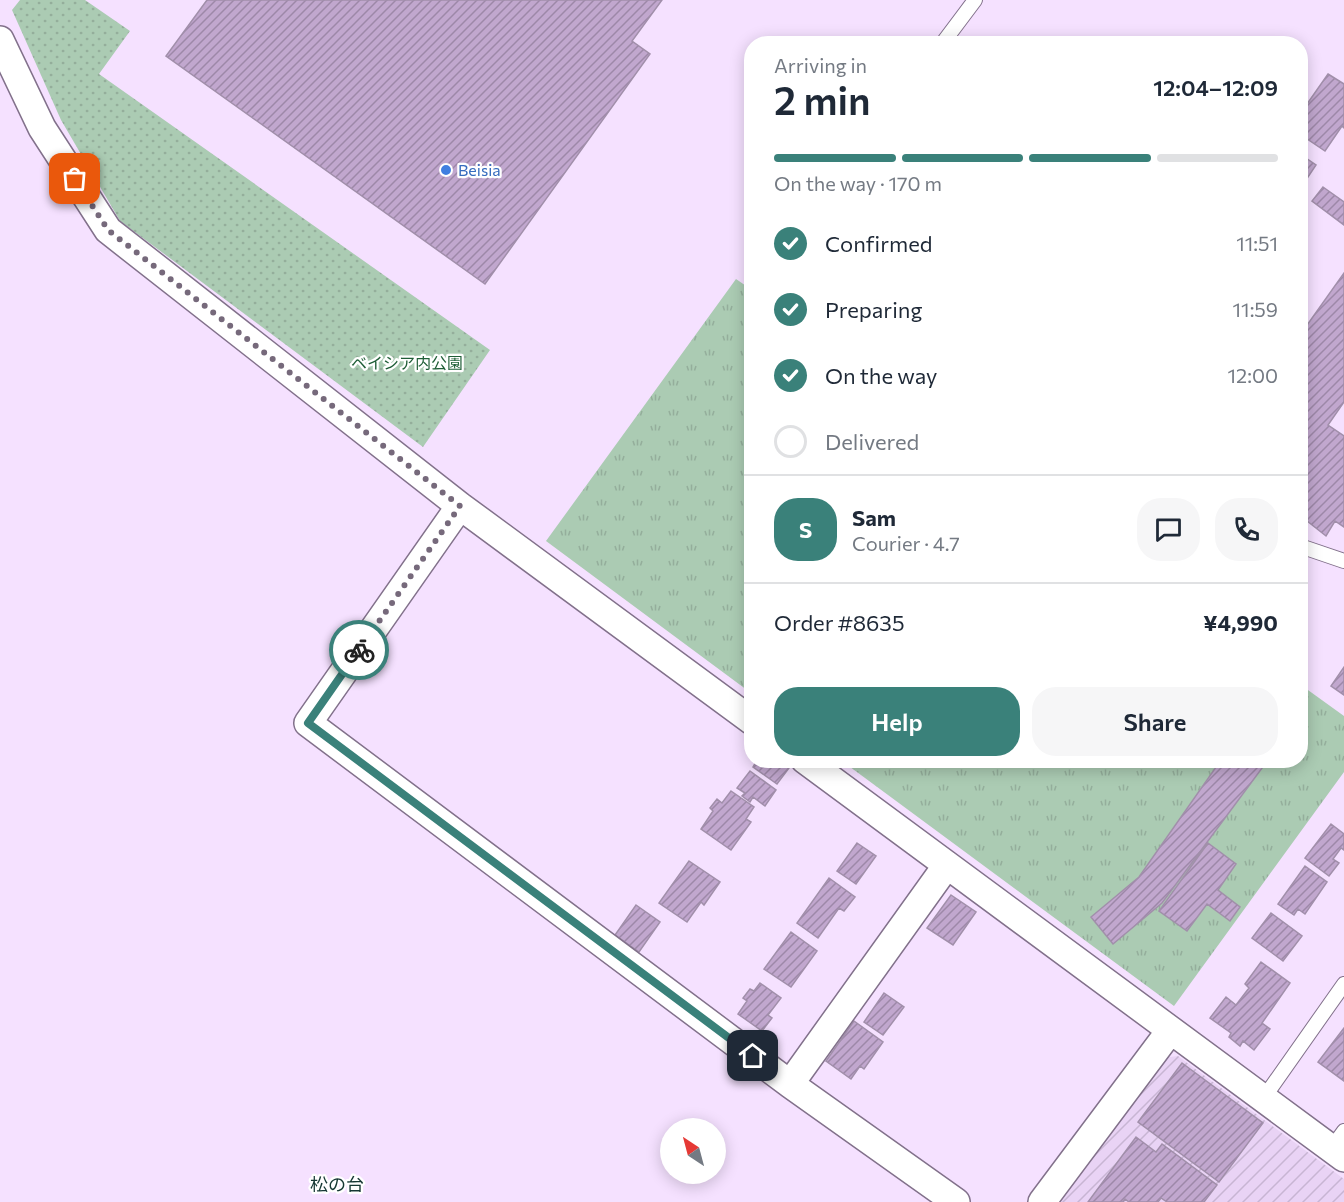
<!DOCTYPE html>
<html lang="en">
<head>
<meta charset="utf-8">
<style>
  body { margin:0; font-family:Commissioner,"Noto Sans JP",sans-serif; background:#f6f6f7; color:#1f2937; height:100vh; display:flex; flex-direction:column; font-size:22px; white-space:nowrap }
  * { box-sizing:border-box; margin:0 }
  p { font-size:20px; color:#747a83 }
  .icon { flex:none; width:33px; height:33px; fill:none; stroke:currentColor; stroke-width:2; stroke-linecap:round; stroke-linejoin:round }
  .map { position:relative; flex:1; overflow:hidden }
  .panel { position:absolute; left:744px; top:36px; width:564px; height:732px; display:flex; flex-direction:column; background:#fff; border-radius:24px; box-shadow:0 3px 15px #0003 }
  .panel>* { flex:none }
  .needle { width:39px; rotate:324deg }
  .controls { position:absolute; left:660px; top:1118px; display:grid; gap:12px }
  .controls a { display:grid; place-items:center; width:66px; height:66px; border-radius:50%; background:#fff; box-shadow:0 3px 15px #0003; font-size:30px }
  .pin { position:absolute; display:grid; place-items:center; width:51px; height:51px; color:#fff; margin:-26px; border-radius:12px; box-shadow:0 3px 9px #0006 }
  .courier { position:absolute; display:grid; place-items:center; width:60px; height:60px; margin:-30px; border:4px solid #3a817a; border-radius:50%; background:#fff; color:#222; box-shadow:0 2px 8px #0007 }
  .overview em { font-style:normal; font-weight:600 }
  .overview div { display:flex; flex-direction:column-reverse }
  .overview { display:flex; align-items:center; justify-content:space-between; height:102px; padding:0 30px }
  h1 { font-size:39px; font-weight:600; line-height:45px }
  .bar { display:grid; grid-template-columns:repeat(4,1fr); gap:9px 6px; align-content:center; height:72px; padding:0 30px }
  .bar i { height:8px; border-radius:4px; background:#e0e1e3 }
  .bar .on { background:#3a817a }
  .bar p { grid-column:span 4 }
  .line { display:flex; align-items:center; gap:15px; padding:0 30px; border-top:2px solid #e0e1e3 }
  .line div { flex:1 }
  .round { display:grid; place-items:center; flex:none; width:63px; height:63px; border-radius:24px; background:#f6f6f7 }
  ol { padding:0 30px; list-style:none }
  li { display:flex; align-items:center; gap:18px; height:66px }
  li p { margin-inline-start:auto }
  li .icon { padding:6px; border-radius:50%; background:#3a817a; color:#fff; stroke-width:4 }
  li:last-child { color:#747a83 }
  li i { width:33px; height:33px; border:3px solid #e0e1e3; border-radius:50% }
  .button { display:flex; gap:12px; margin-top:auto; padding:12px 30px }
  .button a { flex:1; height:69px; border-radius:24px; background:#3a817a; color:#fff; font-size:24px; font-weight:600; line-height:69px; text-align:center }
  .button a+a { background:#f6f6f7; color:#1f2937 }
  .map>svg:first-child { display:block }
</style>
</head>
<body>
<div class="map">
<svg width="1344" height="1202" viewBox="0 0 1344 1202">
  <defs>
    <pattern id="industrial-furrows" width="10" height="10" patternUnits="userSpaceOnUse" patternTransform="scale(1.5)"><rect width="10" height="10" fill="#e9d3f5"/><path d="M-1 1l2-2M0 10L10 0M9 11l2-2" fill="none" stroke="#c8b5d3"/></pattern>
    <pattern id="grass-tufts" width="24" height="20" patternUnits="userSpaceOnUse" patternTransform="scale(1.5)"><rect width="24" height="20" fill="#abcbb3"/><path d="M3 7l-1-3M5 7V3M7 7l1-3M15 17l-1-3M17 17v-4M19 17l1-3" fill="none" stroke="#94ae9b"/></pattern>
    <pattern id="park-dots" width="8" height="8" patternUnits="userSpaceOnUse" patternTransform="scale(1.5)"><rect width="8" height="8" fill="#abcbb3"/><path d="M2 2h.1M6 6h.1" fill="none" stroke="#94ae9b" stroke-width="1.8" stroke-linecap="round"/></pattern>
    <pattern id="building-hatch" width="6" height="6" patternUnits="userSpaceOnUse" patternTransform="scale(1.5)"><rect width="6" height="6" fill="#c1a7ce"/><path d="M-1 1l2-2M0 6l6-6M5 7l2-2" fill="none" stroke="#9d88a8"/></pattern>
  </defs>
  <rect width="100%" height="100%" fill="#f5e1ff"/>
  <!-- industrial -->
  <path fill="url(#industrial-furrows)" d="M1178 1056 1344 1179V1202H1054L1161 1058Z"/>
  <!-- grass -->
  <path fill="url(#grass-tufts)" d="M736 279 752 290 751 693 546 541Z
    M1301 685 1344 716V772L1174 1006 842 761 1300 760Z"/>
  <!-- park -->
  <path fill="url(#park-dots)" d="M20 0H85L130 31 99 74 490 350 423 447 120 221 61 120 12 10Z"/>
  <!-- building -->
  <path fill="url(#building-hatch)" stroke="#a18faa" stroke-width="1.5" d="M207 0H662L632 41 650 54 485 284 166 56Z
    M1328 74 1344 84V128L1342 126 1325 151 1300 134V128L1306 121 1300 117V114Z
    M1300 154 1316 165 1300 189Z
    M1323 187 1344 202V225L1312 201Z
    M1344 273V402L1328 425 1344 436V527L1335 521 1326 536 1307 521 1302 527H1300V335Z
    M1344 667V695L1331 686Z
    M757 760H777L789 768 777 784 753 767Z
    M1221 760H1268L1162 903 1113 944 1091 917 1139 877Z
    M750 771 776 790 765 806 753 797 750 802 742 796 745 793 737 788Z
    M731 791 754 807 746 819 751 822 731 850 701 829 713 811 710 808 717 799 722 803Z
    M1331 824 1344 834V850L1341 848 1333 859 1339 863 1329 876 1305 858Z
    M857 843 876 856 856 884 837 871Z
    M1208 843 1236 864 1218 890 1240 907 1230 921 1207 904 1187 931 1159 911Z
    M689 861 720 882 704 905 701 902 687 922 659 903Z
    M1305 866 1327 882 1305 914 1298 909 1294 915 1278 904Z
    M829 878 855 897 844 911 839 908 818 938 797 923Z
    M951 895 976 912 953 945 927 928Z
    M636 905 660 922 639 952 615 935Z
    M1271 913 1302 936 1283 961 1252 938Z
    M791 932 817 951 791 987 764 969Z
    M1261 962 1290 983 1262 1023 1270 1029 1254 1050 1243 1041 1240 1046 1229 1037 1231 1033 1210 1018 1226 997 1236 1005 1249 988 1245 984Z
    M760 983 781 998 768 1015 772 1018 762 1031 738 1014 747 1001 743 998 750 989 754 991Z
    M884 993 904 1007 883 1035 864 1022Z
    M854 1021 883 1042 864 1069 860 1066 851 1079 826 1061Z
    M1344 1028V1081L1318 1062Z
    M1182 1063 1263 1123 1219 1182 1138 1122Z
    M1136 1137 1156 1152 1162 1144 1217 1185 1204 1202H1167L1161 1198 1158 1202H1129L1125 1199 1123 1202H1088Z"/>
  <g fill="none" stroke-linecap="round" stroke-linejoin="round">
    <!-- service casing -->
    <g stroke="#82718b" stroke-width="16">
      <path id="service" d="M942 44 975 0
        M1300 546 1344 561
        M1263 1099 1344 984
        M1331 1149 1344 1131"/>
    </g>
    <!-- minor casing -->
    <g stroke="#82718b" stroke-width="30">
      <path id="minor" d="M0 40 42 128 108 230 460 506 752 721
        M460 506 308 723 790 1084 956 1202
        M805 760 1344 1158
        M790 1084 947 865
        M1042 1202 1170 1031"/>
    </g>
    <!-- service -->
    <use href="#service" stroke="#fff" stroke-width="14"/>
    <!-- minor -->
    <use href="#minor" stroke="#fff" stroke-width="27"/>
  </g>
  <g fill="none" stroke-linecap="round" stroke-linejoin="round">
    <!-- done -->
    <path stroke="#76697b" stroke-width="6" stroke-dasharray="0 10.8" d="M75 179 108 230 460 506 359 650"/>
    <!-- route -->
    <path stroke="#3a817a" stroke-width="8" d="M359 650 308 723 753 1056"/>
  </g>
  <!-- markers -->
  <circle fill="#3f7fe0" stroke="#fff" stroke-width="2" cx="446" cy="170" r="6"/>
  <g text-anchor="middle" stroke-width="4.5" stroke-linejoin="round" paint-order="stroke">
    <!-- shop labels -->
    <g font-size="16" fill="#366cbe" stroke="#fff" text-anchor="start">
      <text x="458" y="176">Beisia</text>
    </g>
    <!-- park labels -->
    <g font-size="16" fill="#1f5e37" stroke="#fff">
      <text x="407" y="369">ベイシア内公園</text>
    </g>
    <!-- neighbourhood labels -->
    <g font-size="18" fill="#153733" stroke="#fff">
      <text x="337" y="1191">松の台</text>
    </g>
  </g>
</svg>
<div class="controls">
<a><svg class="needle" viewBox="-14 -14 28 28"><path d="M0-13l5 13h-10z" fill="#e53935"/><path d="M0 13l5-13h-10z" fill="#747a83"/></svg></a>
</div>
<div class="pin" style="left:75px;top:179px;background:#ea580c"><svg class="icon" aria-label="bag" viewBox="0 0 24 24"><path d="M5 8h14l-1 12H6zM9 8a3 3 0 0 1 6 0"/></svg></div>
<div class="pin" style="left:753px;top:1056px;background:#1f2937"><svg class="icon" aria-label="home" viewBox="0 0 24 24"><path d="M3 11l9-7 9 7M6 9v11h12V9"/></svg></div>
<div class="courier" style="left:359px;top:650px"><svg class="icon" aria-label="bike" viewBox="0 0 24 24"><circle cx="6" cy="16" r="4"/><circle cx="18" cy="16" r="4"/><path d="M6 16l4-8h5l3 8M10 8l3 8H6M13 5h3"/></svg></div>
<section class="panel">
<div class="overview"><div><h1>2 min</h1><p>Arriving in</p></div><em>12:04–12:09</em></div>
<div class="bar"><i class="on"></i><i class="on"></i><i class="on"></i><i></i><p>On the way · 170 m</p></div>
<ol>
<li><svg class="icon" aria-label="check" viewBox="0 0 24 24"><path d="M5 12l5 5 9-10"/></svg>Confirmed<p>11:51</p></li>
<li><svg class="icon" aria-label="check" viewBox="0 0 24 24"><path d="M5 12l5 5 9-10"/></svg>Preparing<p>11:59</p></li>
<li><svg class="icon" aria-label="check" viewBox="0 0 24 24"><path d="M5 12l5 5 9-10"/></svg>On the way<p>12:00</p></li>
<li><i></i>Delivered</li>
</ol>
<div class="line" style="height:108px"><b class="round" style="background:#3a817a;color:#fff">S</b><div><b>Sam</b><p>Courier · 4.7</p></div><a class="round"><svg class="icon" aria-label="chat" viewBox="0 0 24 24"><path d="M4 5h16v11H9l-5 4z"/></svg></a><a class="round"><svg class="icon" aria-label="phone" viewBox="0 0 24 24"><path d="M5 4h4l2 5-3 2q2 4 5 5l2-3 5 2v4C11 20 4 13 5 4z"/></svg></a></div>
<div class="line" style="height:78px"><div>Order #8635</div><b>¥4,990</b></div>
<div class="button"><a>Help</a><a>Share</a></div>
</section>
</div>
</body>
</html>
